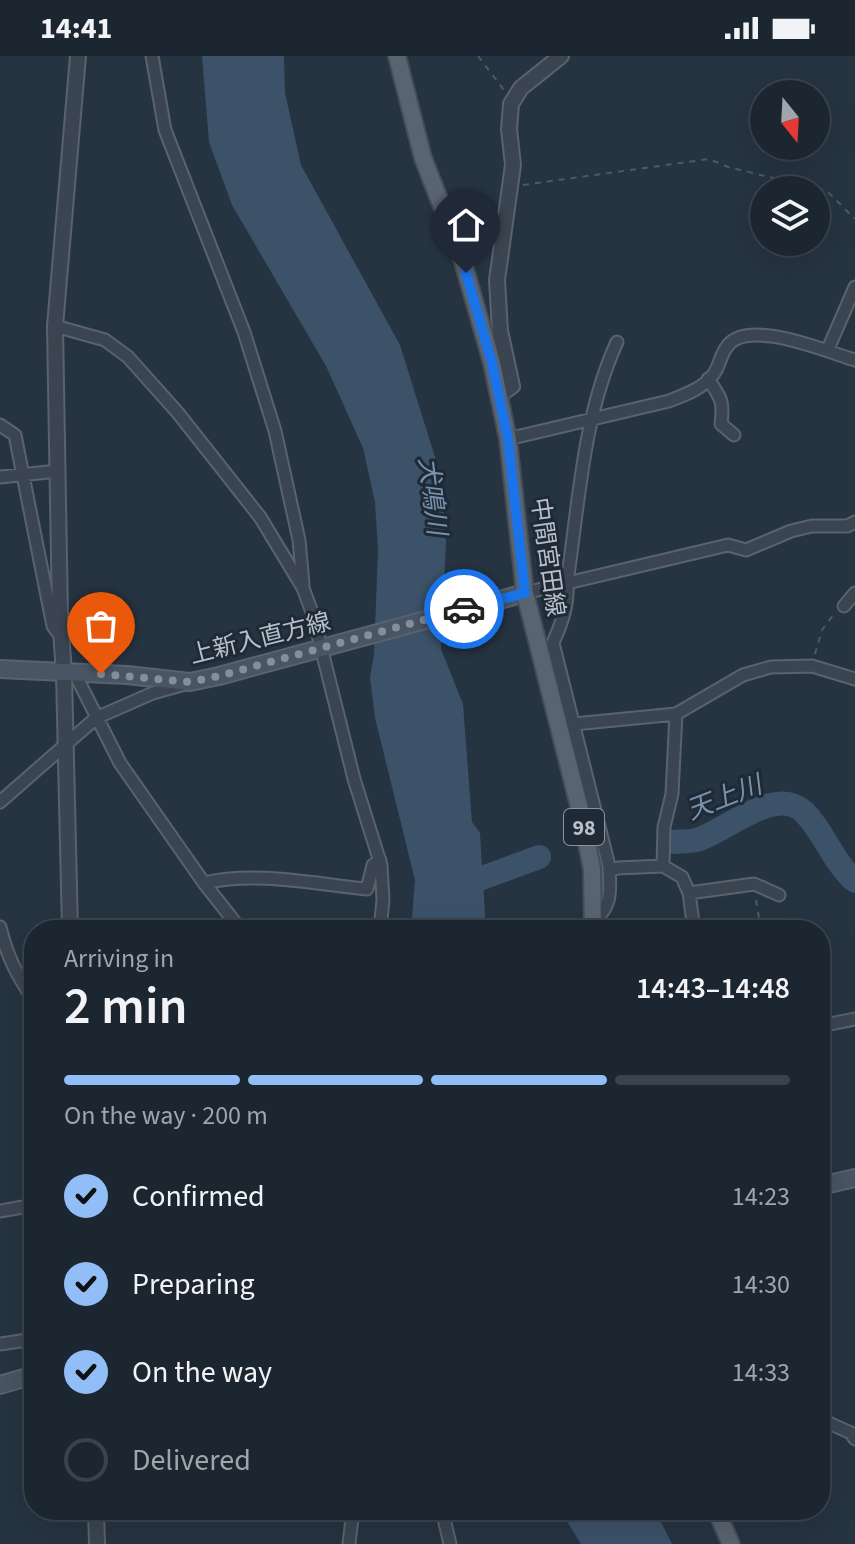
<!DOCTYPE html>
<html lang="en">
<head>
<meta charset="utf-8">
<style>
  body { margin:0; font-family:"Source Sans 3","Noto Sans JP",sans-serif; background:#252e39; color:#f1f3f6; height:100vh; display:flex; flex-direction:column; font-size:30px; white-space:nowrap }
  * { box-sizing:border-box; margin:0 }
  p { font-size:26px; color:#a0a5ab }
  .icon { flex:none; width:44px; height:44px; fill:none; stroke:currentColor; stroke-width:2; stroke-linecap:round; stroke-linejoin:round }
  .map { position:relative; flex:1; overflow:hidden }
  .panel { position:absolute; left:24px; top:864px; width:806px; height:600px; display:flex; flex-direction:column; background:#1c2631; border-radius:32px; box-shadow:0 8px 32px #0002,0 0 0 2px #3a434d }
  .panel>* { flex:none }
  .needle { width:52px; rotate:162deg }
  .buttons { position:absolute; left:750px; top:24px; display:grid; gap:16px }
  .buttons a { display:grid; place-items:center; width:80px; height:80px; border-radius:50%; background:#1c2631; box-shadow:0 8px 32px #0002,0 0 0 2px #3a434d; font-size:40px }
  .pin { position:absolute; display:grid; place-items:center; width:68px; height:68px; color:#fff; margin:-82px -34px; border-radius:50% 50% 50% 0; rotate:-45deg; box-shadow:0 0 8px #0007 }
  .pin .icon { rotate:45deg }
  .courier { position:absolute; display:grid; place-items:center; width:80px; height:80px; margin:-40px; border:6px solid #1a73e8; border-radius:50%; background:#fff; color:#222; box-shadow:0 2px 10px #0007 }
  .head em { font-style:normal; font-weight:600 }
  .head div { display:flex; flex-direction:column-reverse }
  .head { display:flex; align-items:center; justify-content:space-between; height:136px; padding:0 40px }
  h1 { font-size:52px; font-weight:600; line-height:60px }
  .bar { display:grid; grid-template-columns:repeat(4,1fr); gap:12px 8px; align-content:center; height:96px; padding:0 40px }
  .bar i { height:10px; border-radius:6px; background:#3a434d }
  .bar .active { background:#91bef6 }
  .bar p { grid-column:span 4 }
  ol { padding:0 40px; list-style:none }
  li { display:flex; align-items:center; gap:24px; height:88px }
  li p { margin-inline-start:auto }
  li .icon { padding:8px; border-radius:50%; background:#91bef6; color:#111; stroke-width:4 }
  li:last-child { color:#a0a5ab }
  li i { width:44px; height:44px; border:4px solid #3a434d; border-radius:50% }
  .status { display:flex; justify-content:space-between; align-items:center; height:56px; padding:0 40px; background:#1c2631; direction:ltr }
  .status svg { height:22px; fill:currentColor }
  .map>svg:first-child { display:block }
</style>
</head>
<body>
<div class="status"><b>14:41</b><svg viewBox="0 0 49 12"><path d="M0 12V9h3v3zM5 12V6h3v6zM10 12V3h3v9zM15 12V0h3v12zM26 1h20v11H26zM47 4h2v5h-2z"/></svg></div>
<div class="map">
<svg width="855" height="1488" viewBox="0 0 855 1488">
  <rect width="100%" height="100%" fill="#263341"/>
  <!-- water -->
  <path fill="#3c5269" d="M202 0H284L285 37 301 109 400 289 435 401 443 443 446 486 441 593 463 648 472 766 480 777 486 874H411L415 824 375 662 370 621 374 599 378 494 375 446 363 392 326 310 232 149 209 86Z
    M560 1454H655L672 1488H581Z"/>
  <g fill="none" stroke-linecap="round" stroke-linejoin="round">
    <!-- river -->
    <path stroke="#3c5269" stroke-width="24" d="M672 786C679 785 689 786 696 784 724 777 775 728 804 756 824 776 833 806 855 825
      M455 832 539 801"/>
    <!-- minor casing -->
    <g stroke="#58636e" stroke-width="15">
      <path id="minor" d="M152 0 165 74 244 276 275 375 299 484 303 528
        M55 270 105 284 128 301 178 357 260 461 303 532 313 559 354 723 381 809 383 844 380 874
        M828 293 855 231
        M708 323C721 342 724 345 721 368L734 379
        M0 369 15 379 53 570 61 581
        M508 383 669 345C684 339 702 333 712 320 719 313 720 300 726 292 745 260 827 296 855 304
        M0 421 58 415
        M525 537 728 489 746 494 791 475 812 470H847L855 466
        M844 550 855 537
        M75 618 120 707 204 827 241 874
        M676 658 672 738 664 771 663 810 682 821 689 837 694 874
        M574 668 676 658 743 619 771 611 812 610 855 623
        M0 746 96 662 153 637 185 628
        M609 815 618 812 663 810
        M204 827C255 815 314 828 367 833L373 809 380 804
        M689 837 754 828 779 839
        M593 866C613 850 610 834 609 810L553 587C562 566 569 549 567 526 579 446 583 360 617 286
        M0 871C7 900 17 920 34 944
        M820 970 855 963
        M0 1155 34 1149
        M0 1288 34 1283
        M820 1363 851 1377 855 1383
        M442 1454 450 1488
        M349 1488 353 1454"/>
    </g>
    <!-- tertiary casing -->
    <g stroke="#58636e" stroke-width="18">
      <path id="tertiary" d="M499 339 512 330 500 275 497 224 513 109 509 73 511 48 521 32 561 0
        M70 874 64 618 60 560 55 270 78 0
        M96 1454 97 1488"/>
    </g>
    <!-- secondary casing -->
    <g stroke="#58636e" stroke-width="20">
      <path id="secondary" d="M0 613 127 619 190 626 219 620 525 537
        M820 1130 855 1122
        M0 1329 34 1319"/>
    </g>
    <!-- primary casing -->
    <g stroke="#444e5a" stroke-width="20">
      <path id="primary" d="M397 0 423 102 461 199 492 307 508 383 525 537 582 762 592 813 593 874
        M716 1454 731 1488"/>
    </g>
    <!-- path -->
    <path stroke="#475d5f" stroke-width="2" stroke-dasharray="6 6" stroke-linecap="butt" d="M478 0 504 34
      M523 129 709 103 728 111 827 135 855 163
      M815 598 822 574 834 558
      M756 844 761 874"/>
    <!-- minor -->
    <use href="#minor" stroke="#3b4551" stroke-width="11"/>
    <!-- tertiary -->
    <use href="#tertiary" stroke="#3b4551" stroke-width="14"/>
    <!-- secondary -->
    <use href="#secondary" stroke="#495464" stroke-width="16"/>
    <!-- primary -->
    <use href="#primary" stroke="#596471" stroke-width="16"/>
  </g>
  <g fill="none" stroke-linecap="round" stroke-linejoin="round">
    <!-- done -->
    <path stroke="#848f9b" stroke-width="8" stroke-dasharray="0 14.4" d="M101 618 190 626 219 620 464 553"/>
    <!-- route -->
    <path stroke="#1a73e8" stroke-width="10" d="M464 553 525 537 508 383 492 307 466 217"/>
  </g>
  <g text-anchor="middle" stroke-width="6" stroke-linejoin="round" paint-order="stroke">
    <!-- shield labels -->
    <rect fill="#1f2a36" stroke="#89939e" stroke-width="2" x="564" y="753" width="40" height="36" rx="6"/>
    <g font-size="22" font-weight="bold" fill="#b7c0cb">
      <text x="584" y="779">98</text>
    </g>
    <!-- street labels -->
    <g font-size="24" fill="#b7c0cb" stroke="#1f2a36">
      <text transform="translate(548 501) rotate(82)" y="8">中間宮田線</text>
      <text transform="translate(260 582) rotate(-14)" y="8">上新入直方線</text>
    </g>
    <!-- water labels -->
    <g font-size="26" font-style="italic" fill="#7892ad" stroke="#1f2a36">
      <text transform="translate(433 440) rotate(83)" y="9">犬鳴川</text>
      <text transform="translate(724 741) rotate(-21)" y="9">天上川</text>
    </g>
  </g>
</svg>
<div class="buttons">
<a><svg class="needle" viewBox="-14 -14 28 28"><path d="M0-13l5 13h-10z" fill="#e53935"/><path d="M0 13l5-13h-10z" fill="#a0a5ab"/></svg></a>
<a><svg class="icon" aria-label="layers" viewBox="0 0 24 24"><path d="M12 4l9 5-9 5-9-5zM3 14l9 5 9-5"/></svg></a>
</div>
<div class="pin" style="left:101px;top:618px;background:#ea580c"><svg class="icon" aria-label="bag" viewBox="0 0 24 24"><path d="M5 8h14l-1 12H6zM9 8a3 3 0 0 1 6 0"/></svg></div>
<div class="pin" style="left:466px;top:217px;background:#1f2937"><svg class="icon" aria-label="home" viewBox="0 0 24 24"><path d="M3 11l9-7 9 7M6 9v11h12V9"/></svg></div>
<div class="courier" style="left:464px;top:553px"><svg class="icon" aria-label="car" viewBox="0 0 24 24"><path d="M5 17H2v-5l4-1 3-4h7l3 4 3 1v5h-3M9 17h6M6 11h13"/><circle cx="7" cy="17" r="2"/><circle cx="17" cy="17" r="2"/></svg></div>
<section class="panel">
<div class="head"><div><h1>2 min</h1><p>Arriving in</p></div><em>14:43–14:48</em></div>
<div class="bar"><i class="active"></i><i class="active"></i><i class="active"></i><i></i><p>On the way · 200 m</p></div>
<ol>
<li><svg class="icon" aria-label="check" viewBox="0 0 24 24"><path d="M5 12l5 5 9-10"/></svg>Confirmed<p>14:23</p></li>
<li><svg class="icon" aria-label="check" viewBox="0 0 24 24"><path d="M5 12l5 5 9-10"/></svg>Preparing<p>14:30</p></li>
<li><svg class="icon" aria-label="check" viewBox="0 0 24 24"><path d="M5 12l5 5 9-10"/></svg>On the way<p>14:33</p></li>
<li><i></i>Delivered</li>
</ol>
</section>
</div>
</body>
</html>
